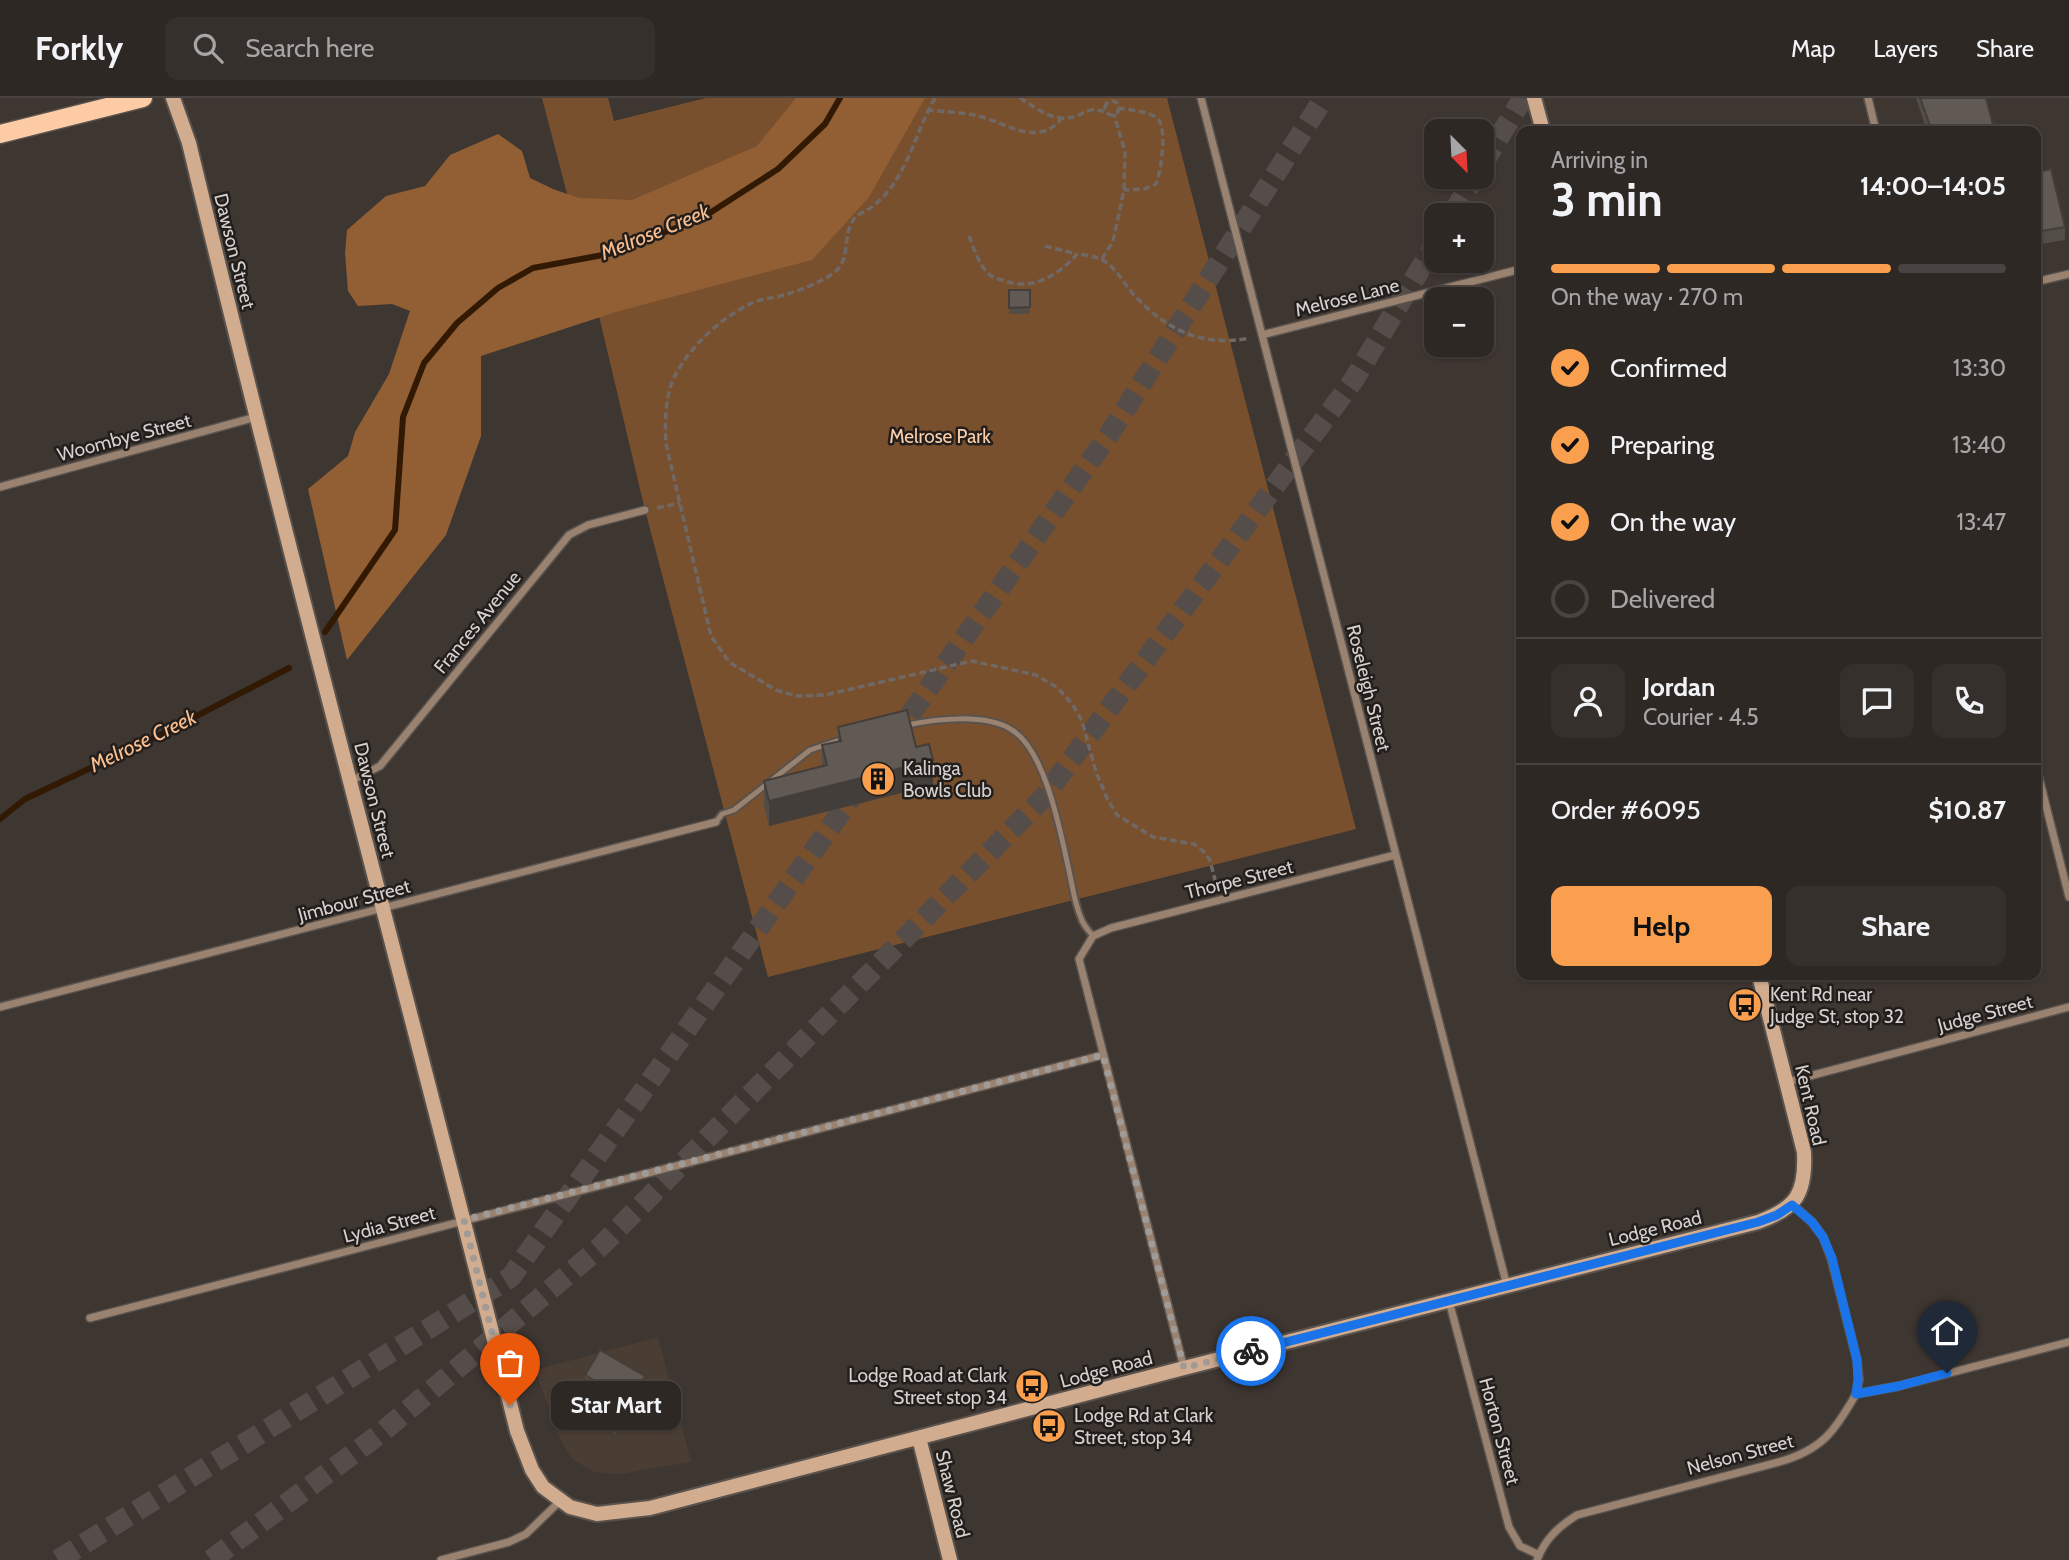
<!DOCTYPE html>
<html lang="en">
<head>
<meta charset="utf-8">
<style>
  body { margin:0; font-family:Cabin,sans-serif; background:#36302d; color:#f1f3f6; height:100vh; display:flex; flex-direction:column; font-size:26px; white-space:nowrap }
  * { box-sizing:border-box; margin:0 }
  p { font-size:23px; color:#a7a6a7 }
  .icon { flex:none; width:38px; height:38px; fill:none; stroke:currentColor; stroke-width:2; stroke-linecap:round; stroke-linejoin:round }
  .map { position:relative; flex:1; overflow:hidden }
  .drawer { position:absolute; left:1516px; top:28px; width:525px; height:854px; display:flex; flex-direction:column; background:#2e2825; border-radius:14px; box-shadow:0 2px 5px #0004,0 0 0 2px #494442 }
  .drawer>* { flex:none }
  .needle { width:46px; rotate:156deg }
  .buttons { position:absolute; left:1424px; top:21px; display:grid; gap:14px }
  .buttons a { display:grid; place-items:center; width:70px; height:70px; border-radius:14px; background:#2e2825; box-shadow:0 2px 5px #0004,0 0 0 2px #494442; font-size:35px }
  .pin { position:absolute; display:grid; place-items:center; width:60px; height:60px; color:#fff; margin:-72px -30px; border-radius:50% 50% 50% 0; rotate:-45deg; box-shadow:0 0 7px #0007 }
  .pin .icon { rotate:45deg }
  .courier { position:absolute; display:grid; place-items:center; width:70px; height:70px; margin:-35px; border:5px solid #1a73e8; border-radius:50%; background:#fff; color:#222; box-shadow:0 2px 9px #0007 }
  .bubble { position:absolute; height:49px; border-radius:14px; background:#2e2825; box-shadow:0 2px 5px #0004,0 0 0 2px #494442; font-size:23px; font-weight:700; line-height:49px; text-align:center }
  .summary em { font-style:normal; font-weight:700 }
  .summary div { display:flex; flex-direction:column-reverse }
  .summary { display:flex; align-items:center; justify-content:space-between; height:119px; padding:0 35px }
  h1 { font-size:46px; font-weight:700; line-height:52px }
  .bar { display:grid; grid-template-columns:repeat(4,1fr); gap:10px 7px; align-content:center; height:84px; padding:0 35px }
  .bar i { height:9px; border-radius:5px; background:#494442 }
  .bar .active { background:#fa9f4e }
  .bar p { grid-column:span 4 }
  .line { display:flex; align-items:center; gap:18px; padding:0 35px; border-top:2px solid #494442 }
  .line div { flex:1 }
  .round { display:grid; place-items:center; flex:none; width:74px; height:74px; border-radius:14px; background:#36302d }
  ol { padding:0 35px; list-style:none }
  li { display:flex; align-items:center; gap:21px; height:77px }
  li p { margin-inline-start:auto }
  li .icon { padding:7px; border-radius:50%; background:#fa9f4e; color:#111; stroke-width:4 }
  li:last-child { color:#a7a6a7 }
  li i { width:38px; height:38px; border:4px solid #494442; border-radius:50% }
  .cta { display:flex; gap:14px; margin-top:auto; padding:14px 35px }
  .cta a { flex:1; height:80px; border-radius:14px; background:#fa9f4e; color:#111; font-size:28px; font-weight:700; line-height:80px; text-align:center }
  .cta a+a { background:#36302d; color:#f1f3f6 }
  header { display:flex; align-items:center; gap:42px; box-sizing:border-box; height:98px; padding:0 35px; background:#2e2825; border-bottom:2px solid #494442 }
  header strong { font-size:33px }
  nav { display:flex; gap:38px; margin-inline-start:auto; font-size:24px }
  .search { width:490px; height:63px; background:#36302d; display:flex; align-items:center; gap:18px; box-sizing:border-box; padding:0 24px; border-radius:14px; color:#a7a6a7; font-size:26px }
  .map>svg:first-child { display:block }
</style>
</head>
<body>
<header>
<strong>Forkly</strong>
<div class="search"><svg class="icon" aria-label="search" viewBox="0 0 24 24"><circle cx="10" cy="10" r="6"/><path d="M15 15l6 6"/></svg>Search here</div>
<nav><a>Map</a><a>Layers</a><a>Share</a></nav>
</header>
<div class="map">
<svg width="2069" height="1462" viewBox="0 0 2069 1462">
  <rect width="100%" height="100%" fill="#3e3631"/>
  <!-- built -->
  <path fill="#4a3d34" d="M658 1239 691 1364 620 1376 594 1374 572 1361 559 1340 535 1272Z"/>
  <!-- green -->
  <path fill="#79502e" d="M542 0H608L614 23 706 0H1167L1356 731 768 879 645 412 599 218Z"/>
  <!-- forest -->
  <path fill="#925f34" d="M796 0H925L869 99 812 162 619 213 481 258V338L446 437 347 562 308 391 348 358 355 334 389 276 410 213 392 206 358 208 348 193 345 155 347 132 386 98 425 88 450 57 498 36 522 53 530 80 553 91 579 100 632 102 757 48Z"/>
  <g fill="none" stroke-linecap="round" stroke-linejoin="round">
    <!-- stream -->
    <path stroke="#321903" stroke-width="6" d="M325 534 395 432 403 319 424 265 457 225 498 190 533 170 608 156 702 120 778 71 825 26 840 0
      M0 721 25 701 154 640 289 570"/>
    <!-- highway-tunnel -->
    <path stroke="#554d49" stroke-width="21" stroke-dasharray="21 10" stroke-linecap="butt" d="M1482 67 1523 0
      M1452 117 1475 79
      M892 642 1110 335 1324 0
      M58 1462 511 1179 861 686
      M211 1462 381 1335 598 1151 1042 701 1353 283 1437 143"/>
    <!-- lane casing -->
    <g stroke="#59524d" stroke-width="9">
      <path id="lane" d="M907 627C936 621 986 615 1012 632 1045 652 1060 732 1068 768 1072 785 1074 804 1081 820 1083 827 1089 833 1093 838
        M716 724 722 716 734 712 810 652 843 641"/>
    </g>
    <!-- street casing -->
    <g stroke="#59524d" stroke-width="10">
      <path id="street" d="M1201 0 1507 1188
        M1868 0 1876 33
        M2035 184 2069 176
        M1262 237 1521 171
        M0 389 256 319
        M2035 664 2069 799
        M351 683 380 668 569 437 588 427 645 412
        M0 909 716 724
        M1787 984 2069 909
        M1792 1106 1812 1124 1823 1139 1831 1160 1857 1262 1859 1282 1856 1296
        M1449 1203 1509 1429 1520 1448 1539 1457
        M90 1220 1103 957
        M1184 1270 1079 861 1093 838 1111 830 1395 757
        M441 1462 509 1444 526 1436 560 1403
        M1537 1462C1545 1441 1558 1429 1577 1417L1779 1364C1822 1352 1835 1333 1856 1296L1899 1288 2069 1244"/>
    </g>
    <!-- secondary casing -->
    <g stroke="#59524d" stroke-width="18">
      <path id="secondary" d="M173 0 189 45C293 476 409 903 517 1333L532 1372 543 1389 570 1409 597 1416 650 1410 1184 1270 1758 1124C1797 1110 1806 1095 1804 1054L1759 877
        M1534 0 1543 33
        M919 1340 950 1462"/>
    </g>
    <!-- primary casing -->
    <g stroke="#59524d" stroke-width="21">
      <path id="primary" d="M0 36 143 0"/>
    </g>
    <!-- path -->
    <path stroke="#6f6864" stroke-width="3.5" stroke-dasharray="7 3.5" stroke-linecap="butt" d="M935 0C920 25 912 58 896 82 890 92 881 102 872 109 867 113 858 115 854 121 843 135 850 158 838 171 825 184 794 195 776 199 770 200 765 201 760 202 726 213 677 258 669 294 665 311 665 329 666 346L711 538 729 564 776 592 796 598 825 597 972 563 1036 577 1058 590 1073 607 1082 623 1096 674 1107 700 1117 717 1153 739 1194 746 1204 754 1210 762 1217 790
      M1020 0C1033 8 1047 19 1062 20 1082 22 1085 5 1107 15
      M1105 10a7 7 0 1 1 14 0a7 7 0 1 1-14 0Z
      M1118 10C1129 12 1148 13 1157 20 1168 28 1161 73 1156 86L1145 91 1124 92
      M927 12C945 14 965 14 982 19 1010 27 1039 49 1062 20
      M969 138C974 150 979 168 990 177 993 180 1000 181 1005 183 1033 193 1059 177 1077 156 1115 159 1114 175 1136 199 1168 233 1203 249 1250 240
      M1045 148 1077 156
      M1102 161 1113 143 1124 92 1125 54 1114 16
      M657 410 680 405"/>
    <!-- lane -->
    <use href="#lane" stroke="#9a8270" stroke-width="5"/>
    <!-- street -->
    <use href="#street" stroke="#9a8270" stroke-width="7"/>
    <!-- secondary -->
    <use href="#secondary" stroke="#d2ac8f" stroke-width="14"/>
    <!-- primary -->
    <use href="#primary" stroke="#fdcca6" stroke-width="18"/>
  </g>
  <!-- wall -->
  <path fill="#534d47" d="M1916 0H1986L1993 27 1998 33H1927Z
    M2035 75 2065 129V142L2035 147Z
    M1009 192H1030V216H1009Z
    M838 629 916 649 933 687 769 728 764 708V683L822 669V647L838 644Z
    M585 1277 645 1289 616 1337 594 1324V1313L603 1298 585 1287Z"/>
  <!-- shaded-wall -->
  <path fill="#443e3a" d="M933 662V687L769 728V703Z
    M645 1278V1289L616 1337V1326Z"/>
  <!-- building -->
  <path fill="#615953" stroke="#443e3a" stroke-width="2" d="M1920 0H1986L1993 27 1997 26 1998 33H1932Z
    M2051 71 2065 129 2035 134V75Z
    M1009 192H1030V209L1009 210Z
    M907 612 916 649 929 646 933 662 769 703 764 683 827 667 822 647 841 643 838 629Z
    M600 1252 645 1278 616 1326 594 1313 608 1290 585 1277Z"/>
  <g fill="none" stroke-linecap="round" stroke-linejoin="round">
    <!-- done -->
    <path stroke="#a19b97" stroke-width="7" stroke-dasharray="0 12.6" d="M510 1307 464 1122 1103 957 1184 1270 1251 1253"/>
    <!-- route -->
    <path stroke="#1a73e8" stroke-width="9" d="M1251 1253 1758 1124 1777 1117 1792 1107 1812 1124 1823 1139 1832 1160 1857 1262 1858 1282 1856 1296 1899 1288 1947 1275"/>
  </g>
  <!-- icons -->
  <defs>
    <g id="building-disc" transform="scale(1.75)"><circle r="9.5" fill="#fa9f4e" stroke="#221e1c"/><path d="M-4-6H4V6H1V3H-1V6H-4ZM-2.5-4.3h1.7v1.8h-1.7ZM.8-4.3h1.7v1.8H.8ZM-2.5-1h1.7V.8h-1.7ZM.8-1h1.7V.8H.8Z" fill="#111"/></g>
    <g id="bus-disc" transform="scale(1.75)"><circle r="9.5" fill="#fa9f4e" stroke="#221e1c"/><path d="M-5-6H5V4H4V6H2V4H-2V6H-4V4H-5ZM-3.5-4V0h7V-4ZM-3.5 1.2v1.5H-2V1.2ZM2 1.2v1.5H3.5V1.2Z" fill="#111"/></g>
  </defs>
  <g fill-rule="evenodd">
    <use href="#building-disc" x="878" y="681"/>
    <use href="#bus-disc" x="1745" y="907"/>
    <use href="#bus-disc" x="1032" y="1288"/>
    <use href="#bus-disc" x="1049" y="1328"/>
  </g>
  <g text-anchor="middle" stroke-width="5" stroke-linejoin="round" paint-order="stroke">
    <!-- street labels -->
    <g font-size="19" fill="#d6d1ce" stroke="#221e1c">
      <text transform="translate(235 153) rotate(76)" y="7">Dawson Street</text>
      <text transform="translate(1347 199) rotate(-14)" y="7">Melrose Lane</text>
      <text transform="translate(124 339) rotate(-15)" y="7">Woombye Street</text>
      <text transform="translate(477 524) rotate(-51)" y="7">Frances Avenue</text>
      <text transform="translate(1369 590) rotate(76)" y="7">Roseleigh Street</text>
      <text transform="translate(375 702) rotate(76)" y="7">Dawson Street</text>
      <text transform="translate(1239 781) rotate(-14)" y="7">Thorpe Street</text>
      <text transform="translate(354 802) rotate(-15)" y="7">Jimbour Street</text>
      <text transform="translate(1985 915) rotate(-15)" y="7">Judge Street</text>
      <text transform="translate(1811 1007) rotate(77)" y="7">Kent Road</text>
      <text transform="translate(389 1126) rotate(-15)" y="7">Lydia Street</text>
      <text transform="translate(1655 1130) rotate(-14)" y="7">Lodge Road</text>
      <text transform="translate(1106 1271) rotate(-15)" y="7">Lodge Road</text>
      <text transform="translate(1500 1333) rotate(75)" y="7">Horton Street</text>
      <text transform="translate(1740 1356) rotate(-15)" y="7">Nelson Street</text>
      <text transform="translate(953 1396) rotate(76)" y="7">Shaw Road</text>
    </g>
    <!-- park labels -->
    <g font-size="19" fill="#fcceaa" stroke="#221e1c">
      <text x="940" y="345">Melrose Park</text>
    </g>
    <!-- poi labels -->
    <g font-size="19" fill="#d6d1ce" stroke="#221e1c" text-anchor="start">
      <text x="903" y="677">Kalinga<tspan x="903" dy="22">Bowls Club</tspan></text>
      <text x="1770" y="903">Kent Rd near<tspan x="1770" dy="22">Judge St, stop 32</tspan></text>
      <text x="1007" y="1284" text-anchor="end">Lodge Road at Clark<tspan x="1007" dy="22">Street stop 34</tspan></text>
      <text x="1074" y="1324">Lodge Rd at Clark<tspan x="1074" dy="22">Street, stop 34</tspan></text>
    </g>
    <!-- water labels -->
    <g font-size="21" font-style="italic" fill="#fbbe8e" stroke="#221e1c">
      <text transform="translate(655 134) rotate(-22)" y="7">Melrose Creek</text>
      <text transform="translate(143 643) rotate(-26)" y="7">Melrose Creek</text>
    </g>
  </g>
</svg>
<div class="buttons">
<a><svg class="needle" viewBox="-14 -14 28 28"><path d="M0-13l5 13h-10z" fill="#e53935"/><path d="M0 13l5-13h-10z" fill="#a7a6a7"/></svg></a>
<a>+</a>
<a>−</a>
</div>
<div class="pin" style="left:510px;top:1307px;background:#ea580c"><svg class="icon" aria-label="bag" viewBox="0 0 24 24"><path d="M5 8h14l-1 12H6zM9 8a3 3 0 0 1 6 0"/></svg></div>
<div class="pin" style="left:1947px;top:1275px;background:#1f2937"><svg class="icon" aria-label="home" viewBox="0 0 24 24"><path d="M3 11l9-7 9 7M6 9v11h12V9"/></svg></div>
<div class="courier" style="left:1251px;top:1253px"><svg class="icon" aria-label="bike" viewBox="0 0 24 24"><circle cx="6" cy="16" r="4"/><circle cx="18" cy="16" r="4"/><path d="M6 16l4-8h5l3 8M10 8l3 8H6M13 5h3"/></svg></div>
<div class="bubble" style="left:551px;top:1283px;width:130px">Star Mart</div>
<section class="drawer">
<div class="summary"><div><h1>3 min</h1><p>Arriving in</p></div><em>14:00–14:05</em></div>
<div class="bar"><i class="active"></i><i class="active"></i><i class="active"></i><i></i><p>On the way · 270 m</p></div>
<ol>
<li><svg class="icon" aria-label="check" viewBox="0 0 24 24"><path d="M5 12l5 5 9-10"/></svg>Confirmed<p>13:30</p></li>
<li><svg class="icon" aria-label="check" viewBox="0 0 24 24"><path d="M5 12l5 5 9-10"/></svg>Preparing<p>13:40</p></li>
<li><svg class="icon" aria-label="check" viewBox="0 0 24 24"><path d="M5 12l5 5 9-10"/></svg>On the way<p>13:47</p></li>
<li><i></i>Delivered</li>
</ol>
<div class="line" style="height:126px"><a class="round"><svg class="icon" aria-label="person" viewBox="0 0 24 24"><circle cx="12" cy="8" r="4"/><path d="M4 21q1-7 8-7t8 7"/></svg></a><div><b>Jordan</b><p>Courier · 4.5</p></div><a class="round"><svg class="icon" aria-label="chat" viewBox="0 0 24 24"><path d="M4 5h16v11H9l-5 4z"/></svg></a><a class="round"><svg class="icon" aria-label="phone" viewBox="0 0 24 24"><path d="M5 4h4l2 5-3 2q2 4 5 5l2-3 5 2v4C11 20 4 13 5 4z"/></svg></a></div>
<div class="line" style="height:91px"><div>Order #6095</div><b>$10.87</b></div>
<div class="cta"><a>Help</a><a>Share</a></div>
</section>
</div>
</body>
</html>
